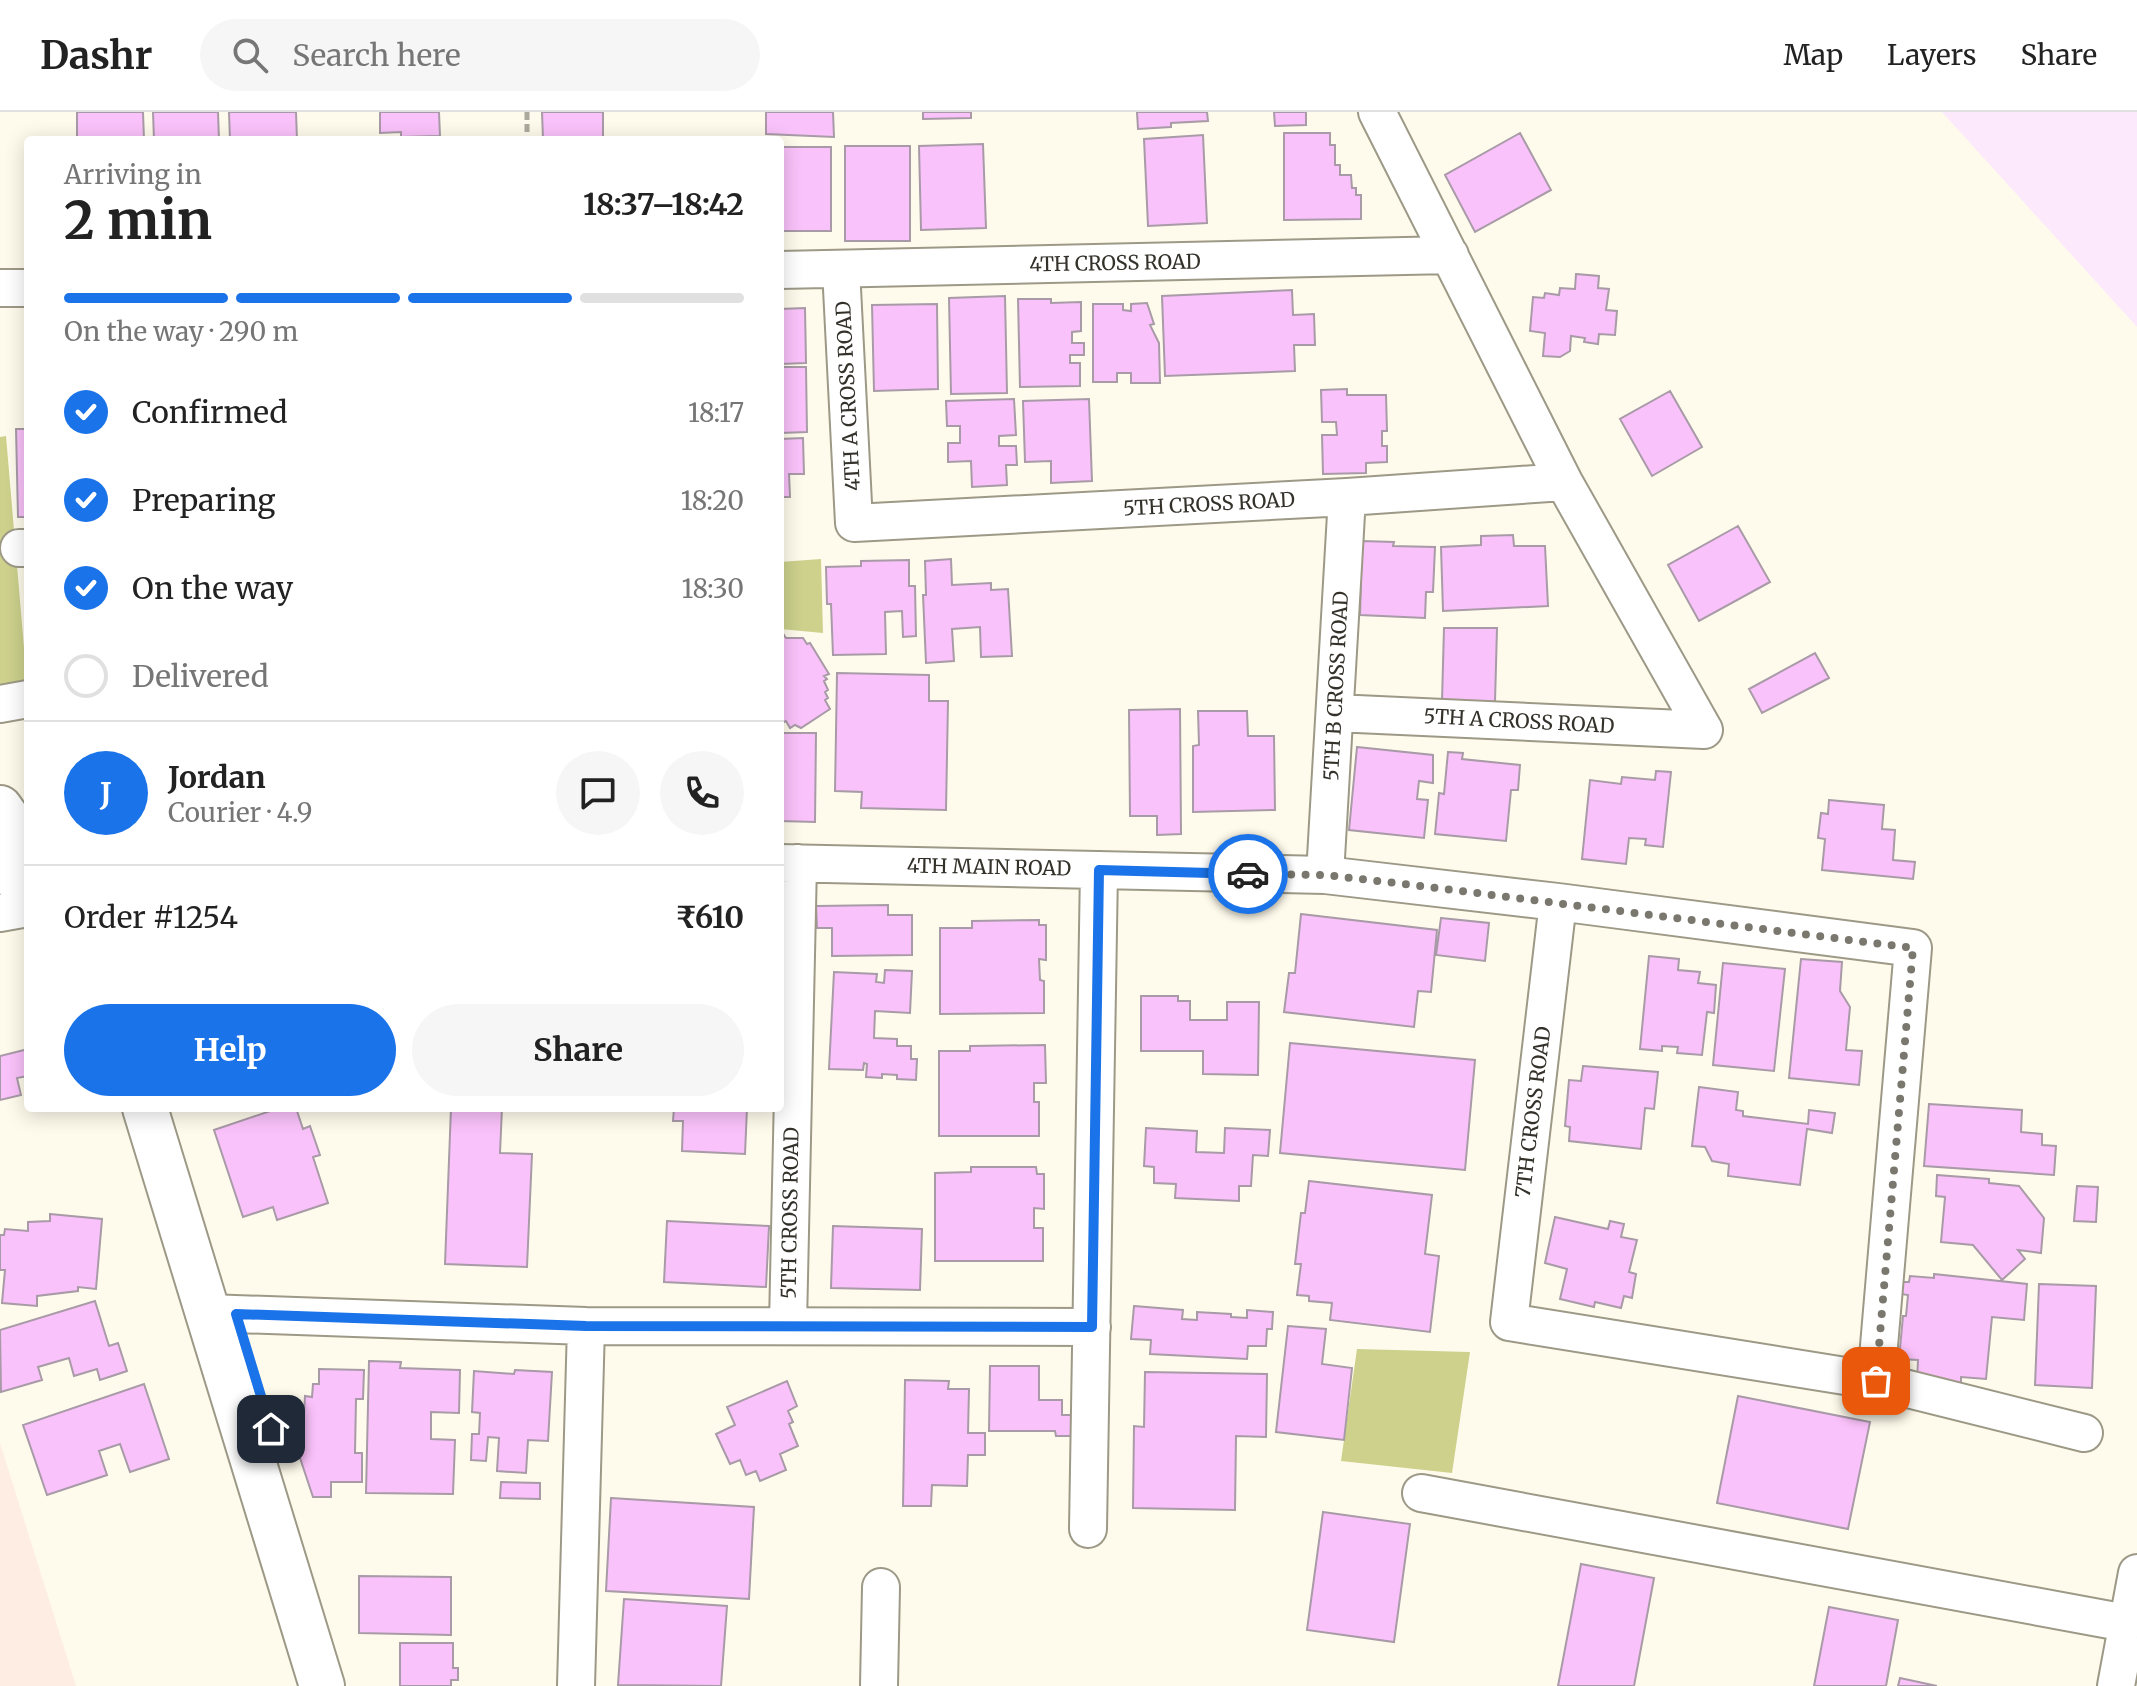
<!DOCTYPE html>
<html lang="en">
<head>
<meta charset="utf-8">
<style>
  body { margin:0; font-family:Merriweather,serif; background:#f6f6f6; color:#222; height:100vh; display:flex; flex-direction:column; font-size:30px; white-space:nowrap }
  * { box-sizing:border-box; margin:0 }
  p { font-size:26px; color:#767676 }
  .icon { flex:none; width:44px; height:44px; fill:none; stroke:currentColor; stroke-width:2; stroke-linecap:round; stroke-linejoin:round }
  .map { position:relative; flex:1; overflow:hidden }
  .details { position:absolute; left:24px; top:24px; width:760px; height:976px; display:flex; flex-direction:column; background:#fff; border-radius:8px; box-shadow:0 4px 20px #0003 }
  .details>* { flex:none }
  .pin { position:absolute; display:grid; place-items:center; width:68px; height:68px; color:#fff; margin:-34px; border-radius:16px; box-shadow:0 4px 12px #0006 }
  .courier { position:absolute; display:grid; place-items:center; width:80px; height:80px; margin:-40px; border:6px solid #1a73e8; border-radius:50%; background:#fff; color:#222; box-shadow:0 2px 10px #0007 }
  .summary em { font-style:normal; font-weight:700 }
  .summary div { display:flex; flex-direction:column-reverse }
  .summary { display:flex; align-items:center; justify-content:space-between; height:136px; padding:0 40px }
  h1 { font-size:52px; font-weight:700; line-height:60px }
  .bar { display:grid; grid-template-columns:repeat(4,1fr); gap:12px 8px; align-content:center; height:96px; padding:0 40px }
  .bar i { height:10px; border-radius:6px; background:#e0e0e0 }
  .bar .current { background:#1a73e8 }
  .bar p { grid-column:span 4 }
  .line { display:flex; align-items:center; gap:20px; padding:0 40px; border-top:2px solid #e0e0e0 }
  .line div { flex:1 }
  .round { display:grid; place-items:center; flex:none; width:84px; height:84px; border-radius:42px; background:#f6f6f6 }
  ol { padding:0 40px; list-style:none }
  li { display:flex; align-items:center; gap:24px; height:88px }
  li p { margin-inline-start:auto }
  li .icon { padding:8px; border-radius:50%; background:#1a73e8; color:#fff; stroke-width:4 }
  li:last-child { color:#767676 }
  li i { width:44px; height:44px; border:4px solid #e0e0e0; border-radius:50% }
  .cta { display:flex; gap:16px; margin-top:auto; padding:16px 40px }
  .cta a { flex:1; height:92px; border-radius:48px; background:#1a73e8; color:#fff; font-size:32px; font-weight:700; line-height:92px; text-align:center }
  .cta a+a { background:#f6f6f6; color:#222 }
  header { display:flex; align-items:center; gap:48px; box-sizing:border-box; height:112px; padding:0 40px; background:#fff; border-bottom:2px solid #e0e0e0 }
  header strong { font-size:38px }
  nav { display:flex; gap:44px; margin-inline-start:auto; font-size:28px }
  .search { width:560px; height:72px; background:#f6f6f6; display:flex; align-items:center; gap:20px; box-sizing:border-box; padding:0 28px; border-radius:44px; color:#767676; font-size:30px }
  .map>svg:first-child { display:block }
</style>
</head>
<body>
<header>
<strong>Dashr</strong>
<div class="search"><svg class="icon" aria-label="search" viewBox="0 0 24 24"><circle cx="10" cy="10" r="6"/><path d="M15 15l6 6"/></svg>Search here</div>
<nav><a>Map</a><a>Layers</a><a>Share</a></nav>
</header>
<div class="map">
<svg width="2137" height="1574" viewBox="0 0 2137 1574">
  <rect width="100%" height="100%" fill="#fffbec"/>
  <!-- industrial -->
  <path fill="#fceafc" d="M1942 0H2137V215Z"/>
  <!-- education -->
  <path fill="#feede2" d="M0 1331 76 1574H0Z"/>
  <!-- green -->
  <path fill="#cdd18c" d="M6 324 27 571 0 577V325Z
    M821 447 823 521 780 517V450Z
    M1357 1237 1470 1240 1452 1361 1341 1349Z"/>
  <!-- building -->
  <path fill="#fac2fa" stroke="#a89aa7" stroke-width="2" d="M77 0H143L144 28H77Z
    M153 0H218L219 28H154Z
    M229 0H296L297 28H230Z
    M380 0H439L440 24 401 25V20L380 21Z
    M542 0H603V25L543 27Z
    M766 0H833L834 25 766 22Z
    M923 0H971V6L923 7Z
    M1137 0H1207L1208 9 1171 11V15L1138 17Z
    M1274 0H1306V13L1275 14Z
    M1284 21H1330V33H1335V53H1340V63H1351L1352 76H1356V83H1361V107L1284 108Z
    M1520 21 1551 78 1475 120 1445 63Z
    M1203 23 1207 111 1148 114 1144 27Z
    M983 32 986 116 921 118 919 34Z
    M845 34H910V129H845Z
    M780 35H831V119H780Z
    M1576 162 1599 164 1598 176 1609 177 1606 198 1617 199 1615 223 1599 222 1598 232 1584 230 1585 226 1571 224 1570 239 1560 245 1543 244 1545 221 1530 219 1533 185 1544 186 1545 181 1559 183 1560 176 1575 177Z
    M1292 178 1293 203 1314 202 1315 233H1294L1295 259 1165 264 1162 184Z
    M1005 184 1007 281 951 282 949 186Z
    M1018 187H1051V191L1081 190V219L1072 220V231H1084V243H1070V251H1080V274L1020 275Z
    M1147 191 1154 212 1150 213 1159 231 1160 271H1131V261H1117V270H1093V192H1123V198L1131 199V192Z
    M937 192 938 277 874 279 872 193Z
    M805 196 806 251 780 252V197Z
    M780 255H806L807 320 780 321Z
    M1347 277V283H1386L1387 319H1382V334H1387V350L1366 351V361L1323 362 1322 323H1337L1336 310H1322L1321 278Z
    M1670 279 1702 335 1652 364 1620 307Z
    M1014 287 1016 323 999 324V334H1016L1017 353H1006L1007 373 972 375 971 349 948 350V331H960V314H947L946 289Z
    M1089 287 1092 369 1051 371V349L1025 350 1023 289Z
    M16 317H28V405H18Z
    M803 326 804 362H789L790 385H780V327Z
    M1738 414 1770 470 1699 509 1668 453Z
    M1513 423 1514 434H1545L1548 494 1443 499 1441 435 1481 433V424Z
    M1362 429 1394 430 1393 434 1435 435 1433 480H1426L1425 506 1360 503Z
    M951 447 952 473 991 471V478L1008 477 1012 544 981 545 980 515 952 517 954 549 926 551 923 483H926L925 449Z
    M909 448V474H915L916 524 903 525 902 499 885 500 886 542 833 543 831 492H827L826 455 861 454V449Z
    M1444 516H1497L1495 590 1442 589Z
    M782 520 786 526H803L807 532 810 531 829 562 824 564 827 567 824 569 828 578 825 580 828 586 825 588 830 597 801 616 795 613 790 616 786 609 780 612V521Z
    M1815 541 1829 566 1762 601 1749 577Z
    M837 561 929 563V589H948L946 698 861 696 862 680 835 679Z
    M1180 597 1181 722 1157 723V704H1130L1129 598Z
    M1198 599H1247L1248 624H1274L1275 698 1193 700V634L1199 633Z
    M780 621H816L815 710 780 709Z
    M1357 635 1433 643V671L1419 669 1417 687 1428 688 1424 726 1349 718Z
    M1448 640 1463 641 1462 647 1520 653 1518 678H1511L1506 729 1435 722 1439 681 1444 682Z
    M1656 659 1671 660 1663 735 1645 733 1646 727 1629 726 1626 752 1582 747 1590 668 1621 672 1622 665 1655 668Z
    M1829 688 1884 693 1882 717 1895 718 1893 748 1915 750 1913 767 1822 758 1825 727 1818 726 1821 701 1828 702Z
    M888 793V803H912V843L832 844V816H817L816 794Z
    M1301 802 1437 818 1431 880 1418 879 1414 915 1284 900 1289 861H1295Z
    M1441 806 1489 811 1485 849 1436 843Z
    M1039 808V813H1046V848L1039 847 1040 868 1044 869V901L940 902V816H972V809Z
    M1649 844 1679 847 1678 858 1700 860 1698 871 1716 873 1714 901 1707 900 1702 943 1677 941 1678 935 1662 934V939L1640 937Z
    M1801 847 1842 850 1840 879 1850 895 1846 938 1862 939 1859 973 1789 966Z
    M1723 851 1785 857 1774 959 1713 953Z
    M885 858 912 859 910 901 875 899 874 926 897 927V934H911V947H917L916 968 897 967V963L882 962V966L866 965 867 952 864 951 863 958 829 957 834 860 877 862 876 870 884 871Z
    M1141 884H1178V889H1190V908H1227V890H1259L1258 963 1203 962V939H1141Z
    M1290 931 1475 948 1465 1058 1280 1041Z
    M1045 933 1046 971H1034V990H1039V1024H939V939H970V934Z
    M28 937V964L17 966 21 983 0 988V944Z
    M1583 954 1658 960 1654 997 1645 996 1641 1037 1569 1029 1570 1015 1565 1014 1569 968 1581 969Z
    M1699 975 1738 980 1736 998 1743 999V1004L1808 1012 1809 998 1835 1001 1832 1021 1807 1017 1800 1073 1728 1064 1729 1052 1712 1049 1705 1035 1692 1034Z
    M1929 992 2022 998 2021 1020 2042 1022V1033L2056 1034 2054 1063 1924 1054Z
    M279 996H296L303 1017 310 1014 320 1043 313 1045 328 1091 277 1108 273 1095 243 1105 214 1018Z
    M451 996H502L500 1041 532 1042 527 1155 445 1152Z
    M674 996H747L745 1042 682 1039 683 1009H673Z
    M1146 1016 1197 1019 1196 1040 1224 1041 1225 1016 1270 1018 1268 1044 1253 1043 1251 1074H1239V1089L1175 1086 1176 1072 1154 1071V1055L1144 1054Z
    M971 1055H1036L1037 1062H1044V1097L1034 1096V1116H1043V1149H935V1061L971 1060Z
    M1937 1063 1989 1067V1071L2019 1074 2044 1106 2041 1141 2018 1138 2025 1147 2002 1168 1973 1133 1941 1130 1945 1085 1936 1084Z
    M1309 1069 1432 1083 1425 1142 1439 1144 1430 1220 1330 1208 1332 1191 1309 1189V1184L1297 1183 1301 1152H1295L1301 1101H1305Z
    M2077 1074 2098 1075 2096 1110 2074 1109Z
    M50 1102 102 1107 96 1177 78 1175V1179L37 1184V1194L2 1191 5 1158H0V1123H4L5 1117 28 1119V1110L50 1109Z
    M1555 1105 1608 1117 1610 1109 1624 1112 1621 1125 1637 1128 1629 1160 1636 1162 1632 1186 1624 1184 1621 1196 1595 1190 1594 1195 1560 1187 1567 1157 1545 1151Z
    M667 1109 769 1114 766 1175 664 1170Z
    M833 1114 922 1117 920 1178 831 1176Z
    M1934 1162 2027 1172 2024 1208 1992 1205 1986 1267 1961 1265V1271L1917 1267 1918 1248 1899 1247 1903 1204H1906L1908 1183 1901 1182 1903 1170H1909L1910 1164 1934 1166Z
    M2039 1172 2096 1174 2092 1276 2035 1273Z
    M95 1189 109 1234 118 1231 127 1259 100 1268 97 1257 74 1264 69 1246 38 1255 42 1268 1 1280 0 1218Z
    M1134 1194 1183 1198 1182 1207 1197 1208V1200L1231 1202V1205L1247 1206V1198L1273 1200 1272 1217H1267L1266 1234H1248L1247 1247 1150 1242 1151 1228 1131 1227Z
    M1288 1214 1326 1217 1322 1252 1352 1256 1344 1328 1276 1320Z
    M369 1249 401 1250 400 1256 460 1258 459 1301 431 1300V1327L455 1328 453 1382 366 1381Z
    M990 1254H1039V1288H1062V1303H1075V1324H1056L1055 1319H989Z
    M319 1257 364 1258 363 1287H356L355 1341H362V1370H331V1385H313L293 1325 295 1301 304 1302 305 1284 312 1285 313 1272H319Z
    M515 1258 552 1260 548 1329 528 1328 526 1361 497 1359 499 1326 488 1325 486 1349 471 1348 472 1322H479L480 1301 472 1300 474 1259 514 1262Z
    M1145 1260 1267 1262 1266 1325 1236 1324 1235 1398 1133 1396 1134 1314 1144 1315Z
    M905 1268 949 1269 948 1277H969L968 1321H985V1343H968L967 1374 932 1373 931 1394H903Z
    M787 1269 797 1294 788 1299 793 1310 789 1312 798 1334 780 1342 786 1358 760 1369 756 1359 746 1363 740 1348 730 1352 716 1322 735 1313 727 1295Z
    M144 1272 169 1347 130 1360 120 1332 99 1339 107 1363 47 1383 23 1313Z
    M1738 1284 1870 1310 1848 1417 1717 1391Z
    M501 1370 540 1371V1387L500 1386Z
    M611 1386 754 1395 749 1487 606 1479Z
    M1323 1400 1410 1412 1394 1530 1307 1518Z
    M1581 1452 1654 1466 1634 1574H1558Z
    M359 1464 451 1465V1523L359 1521Z
    M624 1487 727 1494 721 1574 618 1573Z
    M1829 1495 1898 1508 1886 1574H1814Z
    M400 1531H453V1556H458V1568H451V1574H400Z
    M1900 1566 1937 1574H1898Z"/>
  <g fill="none" stroke-linecap="round" stroke-linejoin="round">
    <!-- minor casing -->
    <g stroke="#9d9987" stroke-width="40">
      <path id="minor" d="M1377 0 1564 370 1704 618
        M841 157 854 411 1347 385 1564 370
        M780 158 1450 143
        M0 176H28
        M19 436H28
        M0 592 28 587
        M1335 601 1704 618
        M780 751 1325 763 1558 790 1913 836 1876 1269
        M1325 763 1347 385
        M1558 790 1509 1210 1876 1269 2084 1321
        M0 801 28 796
        M207 1201 586 1214 1092 1215
        M788 1212 798 751
        M1421 1381 2126 1511
        M1088 1417 1099 758
        M576 1574 586 1214
        M879 1574 881 1475
        M2116 1574 2137 1461"/>
    </g>
    <!-- tertiary casing -->
    <g stroke="#9d9987" stroke-width="48">
      <path id="tertiary" d="M0 696 28 736
        M0 743 28 783
        M145 996 322 1574"/>
    </g>
    <!-- path -->
    <path stroke="#aca99d" stroke-width="5" stroke-dasharray="8 4" stroke-linecap="butt" d="M527 0V28"/>
    <!-- minor -->
    <use href="#minor" stroke="#fff" stroke-width="36"/>
    <!-- tertiary -->
    <use href="#tertiary" stroke="#fff" stroke-width="44"/>
  </g>
  <g fill="none" stroke-linecap="round" stroke-linejoin="round">
    <!-- done -->
    <path stroke="#7a786e" stroke-width="8" stroke-dasharray="0 14.4" d="M1248 762 1325 763 1413 773 1913 836 1876 1269"/>
    <!-- route -->
    <path stroke="#1a73e8" stroke-width="10" d="M271 1317 236 1202 586 1214 1092 1215 1099 758 1248 762"/>
  </g>
  <g text-anchor="middle" stroke-width="6" stroke-linejoin="round" paint-order="stroke">
    <!-- street labels -->
    <g font-size="20" fill="#33312a" stroke="#fff">
      <text transform="translate(1115 151) rotate(-1)" y="7">4TH CROSS ROAD</text>
      <text transform="translate(848 284) rotate(-93)" y="7">4TH A CROSS ROAD</text>
      <text transform="translate(1209 392) rotate(-3)" y="7">5TH CROSS ROAD</text>
      <text transform="translate(1336 574) rotate(-87)" y="7">5TH B CROSS ROAD</text>
      <text transform="translate(1519 609) rotate(3)" y="7">5TH A CROSS ROAD</text>
      <text transform="translate(989 755) rotate(1)" y="7">4TH MAIN ROAD</text>
      <text transform="translate(1533 1000) rotate(-83)" y="7">7TH CROSS ROAD</text>
      <text transform="translate(790 1101) rotate(-89)" y="7">5TH CROSS ROAD</text>
    </g>
  </g>
</svg>
<div class="pin" style="left:1876px;top:1269px;background:#ea580c"><svg class="icon" aria-label="bag" viewBox="0 0 24 24"><path d="M5 8h14l-1 12H6zM9 8a3 3 0 0 1 6 0"/></svg></div>
<div class="pin" style="left:271px;top:1317px;background:#1f2937"><svg class="icon" aria-label="home" viewBox="0 0 24 24"><path d="M3 11l9-7 9 7M6 9v11h12V9"/></svg></div>
<div class="courier" style="left:1248px;top:762px"><svg class="icon" aria-label="car" viewBox="0 0 24 24"><path d="M5 17H2v-5l4-1 3-4h7l3 4 3 1v5h-3M9 17h6M6 11h13"/><circle cx="7" cy="17" r="2"/><circle cx="17" cy="17" r="2"/></svg></div>
<section class="details">
<div class="summary"><div><h1>2 min</h1><p>Arriving in</p></div><em>18:37–18:42</em></div>
<div class="bar"><i class="current"></i><i class="current"></i><i class="current"></i><i></i><p>On the way · 290 m</p></div>
<ol>
<li><svg class="icon" aria-label="check" viewBox="0 0 24 24"><path d="M5 12l5 5 9-10"/></svg>Confirmed<p>18:17</p></li>
<li><svg class="icon" aria-label="check" viewBox="0 0 24 24"><path d="M5 12l5 5 9-10"/></svg>Preparing<p>18:20</p></li>
<li><svg class="icon" aria-label="check" viewBox="0 0 24 24"><path d="M5 12l5 5 9-10"/></svg>On the way<p>18:30</p></li>
<li><i></i>Delivered</li>
</ol>
<div class="line" style="height:144px"><b class="round" style="background:#1a73e8;color:#fff">J</b><div><b>Jordan</b><p>Courier · 4.9</p></div><a class="round"><svg class="icon" aria-label="chat" viewBox="0 0 24 24"><path d="M4 5h16v11H9l-5 4z"/></svg></a><a class="round"><svg class="icon" aria-label="phone" viewBox="0 0 24 24"><path d="M5 4h4l2 5-3 2q2 4 5 5l2-3 5 2v4C11 20 4 13 5 4z"/></svg></a></div>
<div class="line" style="height:104px"><div>Order #1254</div><b>₹610</b></div>
<div class="cta"><a>Help</a><a>Share</a></div>
</section>
</div>
</body>
</html>
